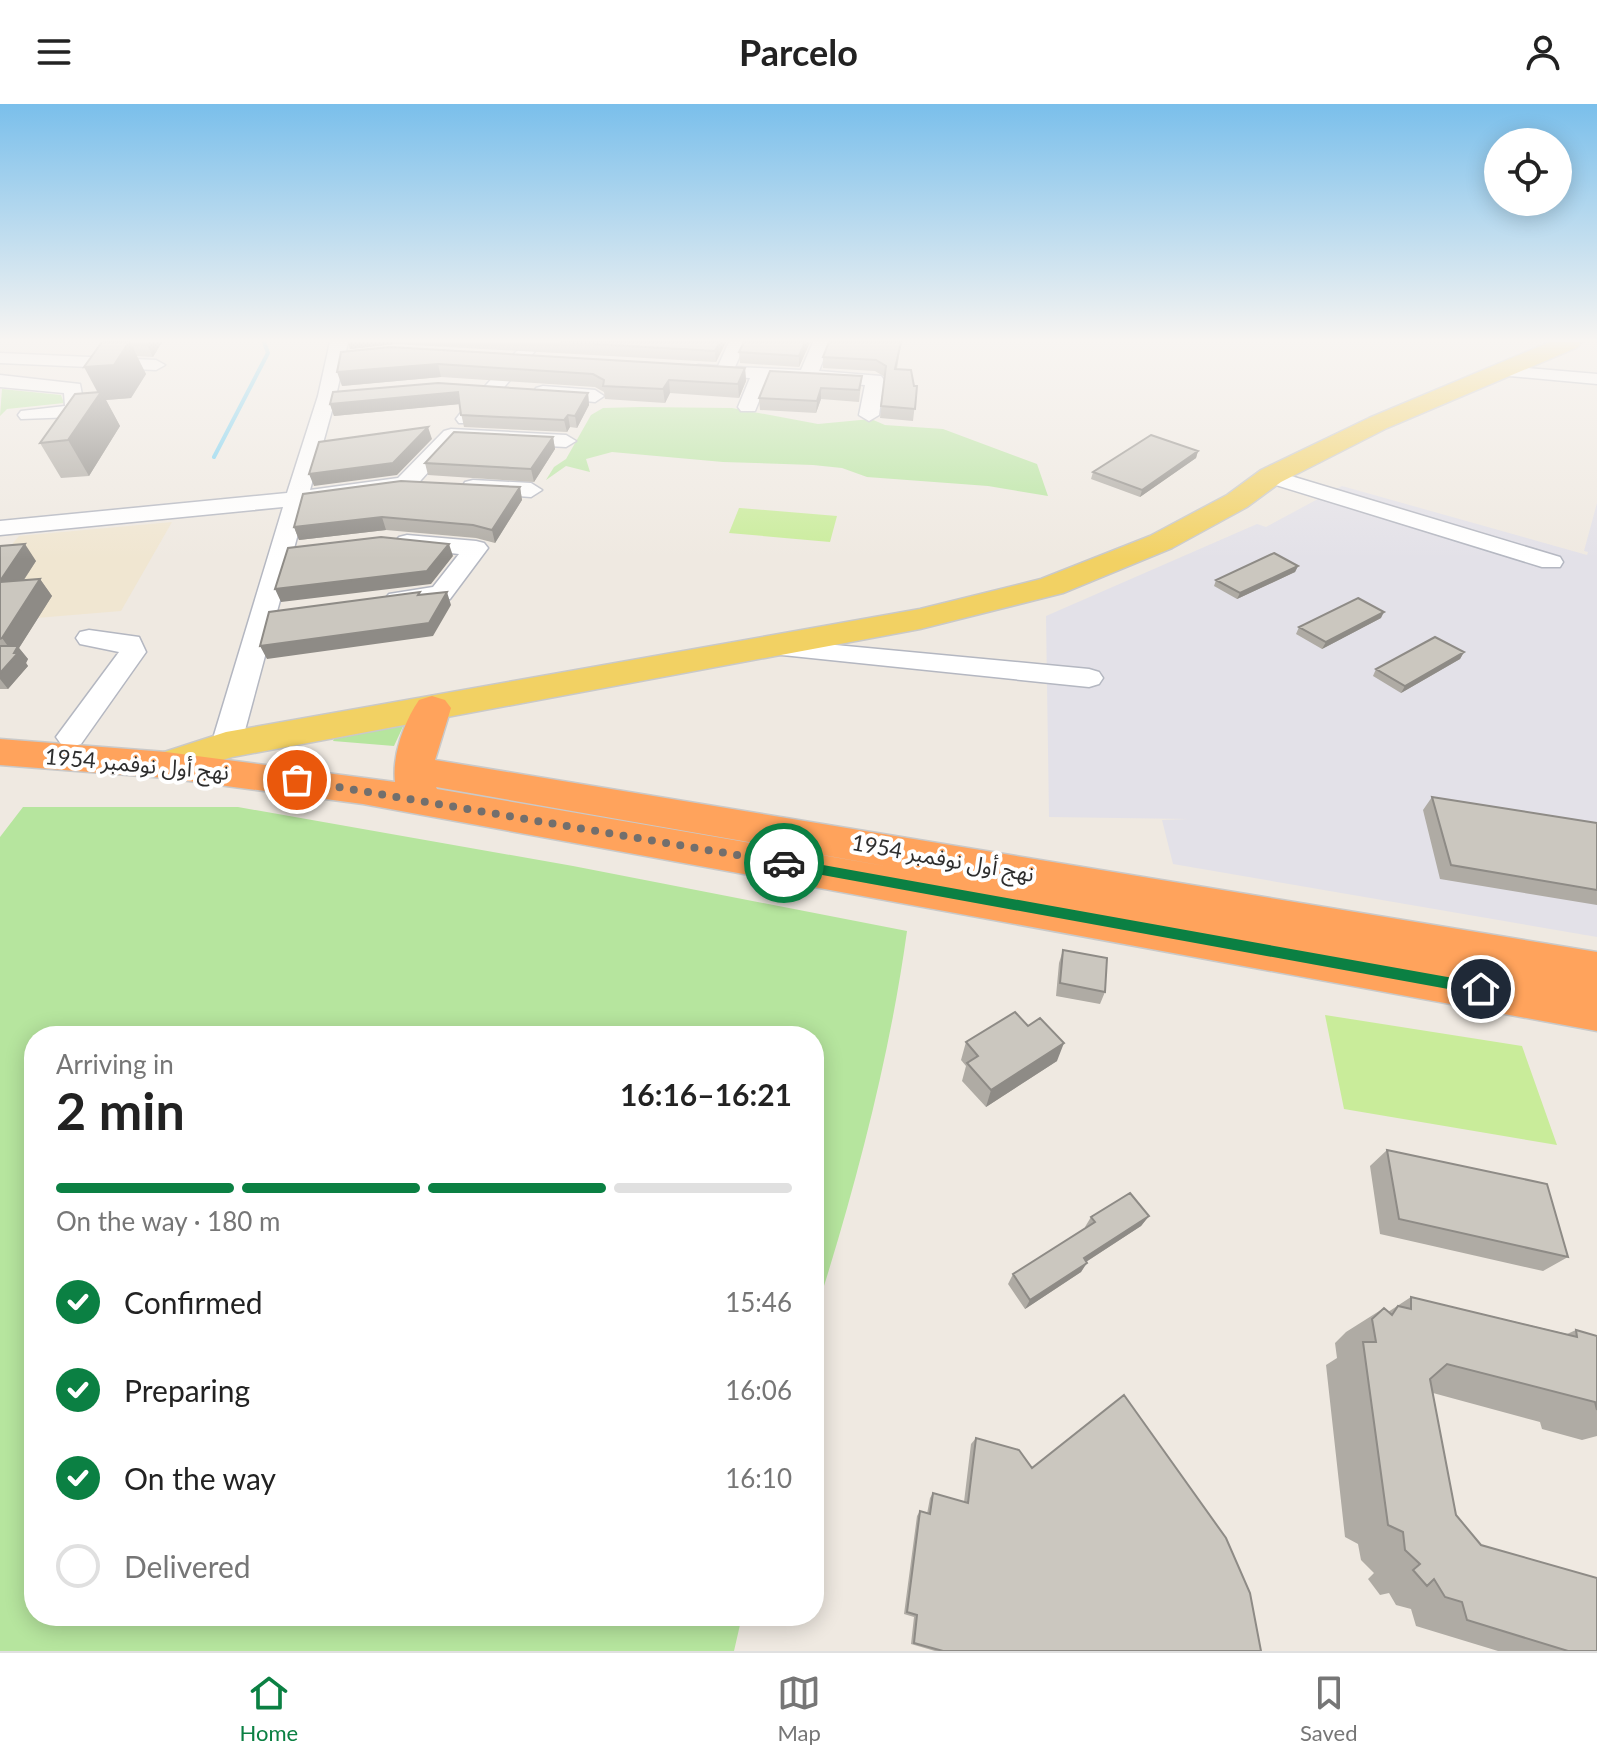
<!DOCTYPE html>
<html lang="en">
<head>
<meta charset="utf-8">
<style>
  body { margin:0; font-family:Lato,"Noto Sans Arabic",sans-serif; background:#f6f6f6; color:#222; height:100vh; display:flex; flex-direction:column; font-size:30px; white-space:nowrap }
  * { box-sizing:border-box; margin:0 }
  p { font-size:26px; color:#767676 }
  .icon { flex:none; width:44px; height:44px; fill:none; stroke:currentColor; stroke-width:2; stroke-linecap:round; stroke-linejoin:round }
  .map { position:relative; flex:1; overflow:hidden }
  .drawer { position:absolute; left:24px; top:922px; width:800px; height:600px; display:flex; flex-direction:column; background:#fff; border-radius:32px; box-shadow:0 4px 20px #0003 }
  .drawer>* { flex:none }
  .fabs { position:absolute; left:1484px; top:24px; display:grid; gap:16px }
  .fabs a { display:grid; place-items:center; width:88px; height:88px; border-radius:50%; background:#fff; box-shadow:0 4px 20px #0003; font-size:40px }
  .pin { position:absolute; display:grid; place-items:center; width:68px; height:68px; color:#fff; margin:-34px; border:4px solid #fff; border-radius:50%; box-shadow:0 2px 8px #0007 }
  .courier { position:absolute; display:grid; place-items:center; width:80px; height:80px; margin:-40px; border:6px solid #0b8043; border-radius:50%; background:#fff; color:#222; box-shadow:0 2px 10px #0007 }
  .summary em { font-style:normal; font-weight:700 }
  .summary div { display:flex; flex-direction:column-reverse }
  .summary { display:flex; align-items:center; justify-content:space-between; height:136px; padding:0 32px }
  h1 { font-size:52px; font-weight:700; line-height:60px }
  .bar { display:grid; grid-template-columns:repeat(4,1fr); gap:12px 8px; align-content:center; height:96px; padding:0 32px }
  .bar i { height:10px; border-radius:6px; background:#e0e0e0 }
  .bar .active { background:#0b8043 }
  .bar p { grid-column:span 4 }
  ol { padding:0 32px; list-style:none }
  li { display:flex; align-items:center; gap:24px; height:88px }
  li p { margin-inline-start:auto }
  li .icon { padding:8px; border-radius:50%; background:#0b8043; color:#fff; stroke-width:4 }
  li:last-child { color:#767676 }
  li i { width:44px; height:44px; border:4px solid #e0e0e0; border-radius:50% }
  header { display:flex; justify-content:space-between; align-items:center; height:104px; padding:0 32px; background:#fff; font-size:36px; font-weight:700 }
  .menu { display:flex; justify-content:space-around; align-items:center; height:112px; border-top:2px solid #e0e0e0; background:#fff; font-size:22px; color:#767676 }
  .menu a { display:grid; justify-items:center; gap:4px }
  .menu .active { color:#0b8043 }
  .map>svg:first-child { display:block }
</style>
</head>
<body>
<header><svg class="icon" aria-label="menu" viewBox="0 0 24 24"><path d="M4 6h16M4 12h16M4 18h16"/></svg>Parcelo<svg class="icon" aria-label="person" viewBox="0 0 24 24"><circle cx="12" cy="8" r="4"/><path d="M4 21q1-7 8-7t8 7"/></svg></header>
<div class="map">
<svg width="1597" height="1547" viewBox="0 0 1597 1547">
  <rect width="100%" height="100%" fill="#efe9e1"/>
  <!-- industrial -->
  <path fill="#e3e1e8" d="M1342 382 1587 451 1588 448 1584 447 1597 399V833L1173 760 1162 716 1188 715 1049 713 1046 512 1257 420 1266 423Z"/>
  <!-- education -->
  <path fill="#f0e6d1" d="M172 418 121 507 0 517V455L19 432Z"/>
  <!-- green -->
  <path fill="#b6e59e" d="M2 285 61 291 64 299 7 305 0 312Z
    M641 303 732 304 818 320 871 315 885 321 943 325 1037 360 1048 392 988 382 867 373 842 364 813 361 723 358 612 348 586 355 590 368 566 362 546 376 554 363 566 355 591 311 603 304Z
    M407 614 394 642 333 637 338 627Z
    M23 703H238L573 762 907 827C889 958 854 1088 814 1214V932H34V1512H742L734 1547H0V733Z"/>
  <!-- pitch -->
  <path fill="#c9ec9a" d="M739 404H740L837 412 830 438 729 429Z
    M1325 911 1522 942 1557 1041 1344 1005Z"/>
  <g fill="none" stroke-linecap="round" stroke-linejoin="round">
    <!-- stream -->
    <path stroke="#75cff0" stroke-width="4" d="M214 353 268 249 264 238"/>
    <!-- minor casing -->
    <g stroke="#b4b7c1" stroke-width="3">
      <path id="minor" d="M330 238H348L336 292 310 386 398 374 444 327 451 325 566 331 576 337 566 343 456 337 413 385 306 400 241 641 237 648 226 651 215 648 211 641 283 403 0 431V417L287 389 318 292Z
        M525 238H543L473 319H459L456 315 459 311Z
        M729 238H746L735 263 801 266 813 238H830L819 267 881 272 884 276 879 311 869 317 859 311 865 281 768 275 755 307H741L738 303 750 274 698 271 689 266 698 261 718 262Z
        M0 249 156 256 165 261 156 266 0 259Z
        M1505 262 1597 270V280L1499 271 1496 267Z
        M0 271 80 280 85 307 75 313 21 315 18 311 21 307 65 302 64 289 0 283Z
        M543 282 595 286 604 292 595 298 536 292 534 288 536 284Z
        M1271 366 1560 453 1563 458 1560 463H1542L1263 377 1260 372 1263 367Z
        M473 376 531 379 542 386 531 393 465 388 462 383 465 378Z
        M407 431 476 437 484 439 488 444 450 495 398 503 389 500 385 495 389 490 433 483 459 450 399 443 395 438 399 433Z
        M89 526 139 533 146 548 81 640 71 643 61 640 56 633 119 548 80 540 76 534 80 528Z
        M772 535 1089 565 1099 568 1103 574 1099 580 1089 583 763 549 759 543 763 537Z"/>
    </g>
    <!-- major casing -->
    <g stroke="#c9c9c9" stroke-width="3">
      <path id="major" d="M1550 238H1581L1578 243 1387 324 1281 378 1247 403 1172 444 1063 489 920 525 232 653 166 674 152 670 146 661 152 652 226 628 920 505 1041 475 1150 432 1227 391 1261 366 1369 314Z"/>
    </g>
    <!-- highway casing -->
    <g stroke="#c9c9c9" stroke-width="3">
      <path id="highway" d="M432 592 445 596 451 604 435 656 1597 848V927L363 700 166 674 0 661V635L166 648 395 678C392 651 404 618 419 596ZM436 683 891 763 437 685Z"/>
    </g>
    <!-- minor -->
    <use href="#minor" fill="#fff" fill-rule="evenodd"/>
    <!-- major -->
    <use href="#major" fill="#f2d163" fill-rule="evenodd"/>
    <!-- highway -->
    <use href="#highway" fill="#ffa35c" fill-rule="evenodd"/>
  </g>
  <!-- wall -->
  <path fill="#afaba4" d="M102 238H162L153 253 136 252 146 270 131 294 106 296 120 322 89 372 61 374 40 339 97 288Z
    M348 238H726L716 258 394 240 350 245Z
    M744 238H810L799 263 740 259 739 248Z
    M901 238 897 265 914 282H917L913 317 880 314 885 273 875 267 823 264V253Z
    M341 248 745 264 746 277 739 294 670 289 665 299 605 295 604 288 595 283 441 273 342 282Z
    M862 272 859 298 821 295 816 309 760 306 759 294Z
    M588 289 589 301 577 324 570 323 567 328 464 323 459 300 334 312 330 300Z
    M553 333 555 345 534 378 428 371 425 359Z
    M1198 347 1196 354 1140 393 1091 375 1093 368Z
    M520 383 522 396 495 439 476 434 386 426 299 436 294 423Z
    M0 442 36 457 24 476 40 475 52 492 19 544 28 555 26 559 28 562 8 585H0Z
    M1298 462 1295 468 1237 495 1214 482 1216 476Z
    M1381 514 1322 545 1296 530 1299 523Z
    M1464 548 1460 555 1401 589 1373 572 1376 565Z
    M1432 693 1597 719V801L1440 775 1423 706Z
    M1063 846 1105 888 1100 900 1056 892 1059 859Z
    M966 938 1057 957 986 1003 962 977 966 962 961 956Z
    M1387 1046 1568 1153 1543 1167 1380 1130 1370 1062Z
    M1149 1112 1141 1122 1086 1158 1081 1168 1025 1205 1008 1180 1013 1170 1086 1124 1085 1123 1091 1113Z
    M1411 1193 1567 1230 1576 1226 1597 1232V1332L1582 1336 1542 1325 1540 1318 1433 1289 1456 1411 1481 1441 1597 1547H1498L1416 1522 1411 1505 1396 1501 1389 1489 1380 1491 1368 1475 1374 1469 1361 1456 1358 1440 1345 1433 1326 1261 1337 1254 1335 1239 1346 1228 1384 1204 1388 1208Z
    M976 1334 1032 1364 1261 1547H935L911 1540 914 1513 904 1510 917 1412 920 1407 927 1410 930 1394 933 1389 964 1398 971 1340Z"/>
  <!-- shaded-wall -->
  <path fill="#8e8b86" d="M130 238 146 270 131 294 106 296 120 322 89 372 68 336 99 291 84 263Z
    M146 238H162L153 253Z
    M348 238H394V240L350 245Z
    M720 238H726L716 258 715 247Z
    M805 238H810L799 263V252Z
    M438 260 441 273 342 282 337 268Z
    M745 264 746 277 739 294 738 280Z
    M669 276 670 289 665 299 663 285Z
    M821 284V295L816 309 817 297Z
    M458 288 461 300 334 312 330 300Z
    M588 289 589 301 577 324 575 312Z
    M568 311 570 323 567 328 564 316Z
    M428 323 432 335 397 371 314 382 309 370Z
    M553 333 555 345 534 378 531 365Z
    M1198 347 1196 354 1140 393 1142 386Z
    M520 383 522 396 495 439 492 426Z
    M382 413 386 426 299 436 294 423Z
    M25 440 36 457 11 495 0 479V477Z
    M449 440 453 452 431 480 281 498 275 485Z
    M1298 462 1295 468 1237 495 1240 489Z
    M40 475 52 492 19 544 28 555 26 559 28 562 8 585 0 575V569L15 552 2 534Z
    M447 488 451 501 433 532 267 555 260 542Z
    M1384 508 1381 514 1322 545 1326 538Z
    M1464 548 1460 555 1401 589 1405 582Z
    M1064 939 1057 957 986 1003 991 986Z
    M1149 1112 1141 1122 1078 1163 1084 1154Z
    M1087 1159 1081 1168 1025 1205 1030 1196Z"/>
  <!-- building -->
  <path fill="#cbc7bf" stroke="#8e8b86" stroke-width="2" d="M102 238H129L114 261 84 263Z
    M560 238H720L715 247Z
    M744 238H805L799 252 739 248Z
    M829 238H901L895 265 911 266 914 282H917L915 305 881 302 886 262 876 256 823 253Z
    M390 243 745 264 738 280 669 276 663 285 603 282 604 276 593 270 438 260 337 268 341 248Z
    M770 267 862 272 859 286 821 284 817 297 759 294Z
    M438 279 588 289 575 312 568 311 564 316 461 311 458 288 330 300 333 288Z
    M101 288 68 336 40 339 75 290Z
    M428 323 393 359 309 370 319 338Z
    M454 328 553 333 531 365 425 359Z
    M1151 331 1198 347 1142 386 1093 368Z
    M401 377 520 383 492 426 473 421 382 413 294 423 303 390Z
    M381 433 449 440 427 467 275 485 288 444Z
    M25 440 0 477V442Z
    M1274 449 1298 462 1240 489 1216 476Z
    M40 475 2 534 0 535V478Z
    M420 488 418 491 447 488 429 519 260 542 269 508Z
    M1358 494 1384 508 1326 538 1299 523Z
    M1435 533 1464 548 1405 582 1376 565Z
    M0 542H18L14 549H18L0 569Z
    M1432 693 1597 719V786L1451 761Z
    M1063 846 1107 854 1105 888 1060 879Z
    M1015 908 1028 922 1040 914 1064 939 991 986 967 959 978 952 966 938Z
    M1387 1046 1547 1080 1568 1153 1399 1115Z
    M1130 1089 1149 1112 1084 1154 1087 1159 1030 1196 1013 1170 1095 1118 1091 1113Z
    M1411 1193 1577 1233 1576 1226 1597 1232V1306L1595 1298 1447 1260 1430 1275 1456 1411 1481 1441 1597 1474V1547H1568L1467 1516 1462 1498 1445 1493 1434 1475 1427 1482 1413 1466 1420 1460 1405 1446 1403 1428 1388 1421 1363 1238H1376L1372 1215 1384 1204 1392 1211 1398 1202 1411 1205Z
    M1124 1291 1226 1434 1250 1489 1261 1547H943L914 1539 917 1511 907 1508 920 1407 930 1410 933 1389 968 1399 976 1334 1019 1346 1032 1364Z"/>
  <!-- sky -->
  <linearGradient id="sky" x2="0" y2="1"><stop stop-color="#7abfeb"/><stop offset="0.52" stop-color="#f8f5f2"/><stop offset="1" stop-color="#f8f5f2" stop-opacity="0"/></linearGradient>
  <rect width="1597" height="455" fill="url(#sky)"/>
  <!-- route -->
  <path fill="#0b8043" d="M784 754 1481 879 1488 885 1481 891 784 764 777 759Z"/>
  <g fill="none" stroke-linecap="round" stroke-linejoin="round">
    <!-- done -->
    <path stroke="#726f6d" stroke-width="8" stroke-dasharray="0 14.4" d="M297 676 784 759"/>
  </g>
  <g text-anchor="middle" stroke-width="8" stroke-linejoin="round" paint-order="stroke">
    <!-- street labels -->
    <g font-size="22" fill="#2e2e2e" stroke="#fff">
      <text transform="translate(137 660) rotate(5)" y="8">نهج أول نوفمبر 1954</text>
      <text transform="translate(943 754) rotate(10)" y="8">نهج أول نوفمبر 1954</text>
    </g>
  </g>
</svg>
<div class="fabs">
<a><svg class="icon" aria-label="locate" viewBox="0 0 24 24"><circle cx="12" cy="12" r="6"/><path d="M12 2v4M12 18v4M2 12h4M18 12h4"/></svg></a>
</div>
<div class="pin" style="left:297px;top:676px;background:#ea580c"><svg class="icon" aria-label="bag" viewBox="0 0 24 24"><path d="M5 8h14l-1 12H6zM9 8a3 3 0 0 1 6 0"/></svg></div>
<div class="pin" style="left:1481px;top:885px;background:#1f2937"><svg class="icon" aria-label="home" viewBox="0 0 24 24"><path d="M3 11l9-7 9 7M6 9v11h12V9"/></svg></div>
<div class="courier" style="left:784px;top:759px"><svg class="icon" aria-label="car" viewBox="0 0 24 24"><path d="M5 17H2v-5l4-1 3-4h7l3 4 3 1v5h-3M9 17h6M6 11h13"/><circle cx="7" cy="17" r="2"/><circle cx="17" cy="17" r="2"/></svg></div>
<section class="drawer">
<div class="summary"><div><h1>2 min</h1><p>Arriving in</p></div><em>16:16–16:21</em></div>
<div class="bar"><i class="active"></i><i class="active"></i><i class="active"></i><i></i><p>On the way · 180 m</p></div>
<ol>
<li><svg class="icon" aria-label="check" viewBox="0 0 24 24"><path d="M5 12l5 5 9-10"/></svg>Confirmed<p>15:46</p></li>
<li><svg class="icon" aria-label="check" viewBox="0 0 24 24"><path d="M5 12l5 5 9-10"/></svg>Preparing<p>16:06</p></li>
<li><svg class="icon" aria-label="check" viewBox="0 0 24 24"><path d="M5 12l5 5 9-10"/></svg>On the way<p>16:10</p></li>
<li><i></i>Delivered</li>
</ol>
</section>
</div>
<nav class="menu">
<a class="active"><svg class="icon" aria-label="home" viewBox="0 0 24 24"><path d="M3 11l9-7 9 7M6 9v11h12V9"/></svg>Home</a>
<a><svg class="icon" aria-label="map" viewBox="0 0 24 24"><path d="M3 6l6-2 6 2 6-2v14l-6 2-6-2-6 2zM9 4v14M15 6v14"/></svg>Map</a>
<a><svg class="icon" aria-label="saved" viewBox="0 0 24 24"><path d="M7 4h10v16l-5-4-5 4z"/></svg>Saved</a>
</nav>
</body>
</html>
